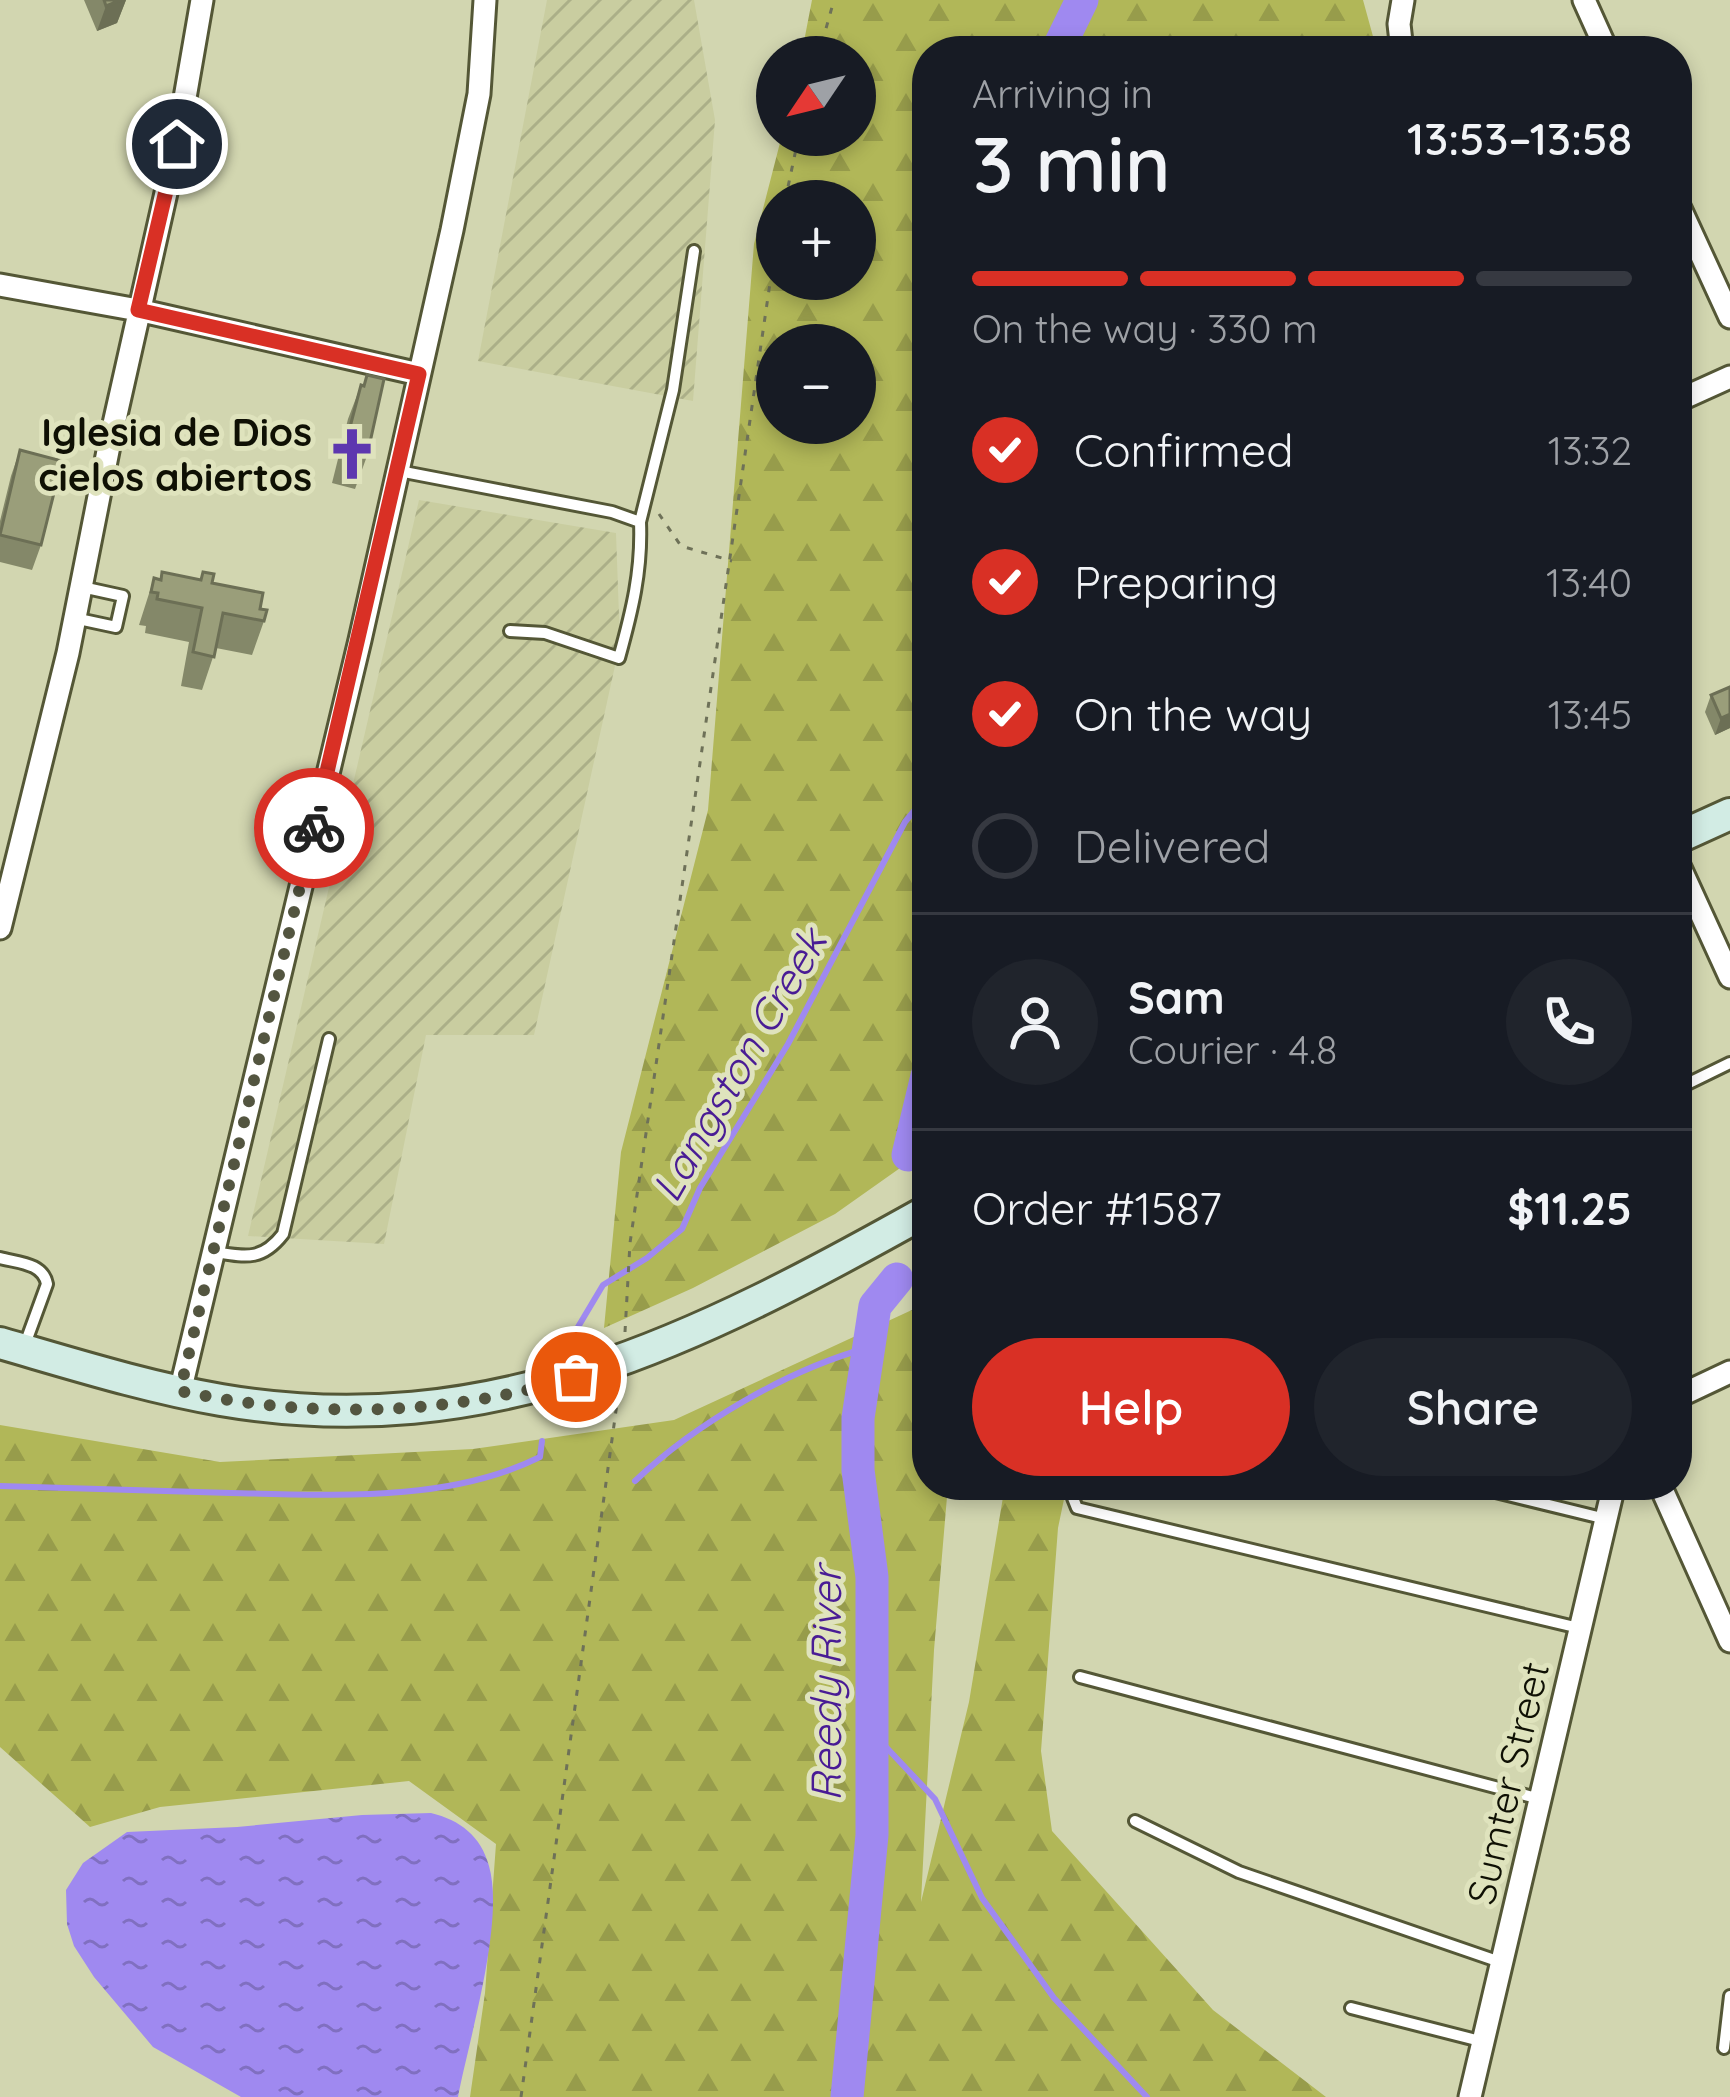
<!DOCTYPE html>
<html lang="en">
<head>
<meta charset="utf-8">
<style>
  body { margin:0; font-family:Quicksand,sans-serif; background:#20242c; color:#f1f3f6; height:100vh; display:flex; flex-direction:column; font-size:45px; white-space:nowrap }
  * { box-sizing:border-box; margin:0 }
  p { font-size:39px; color:#9ea1a6 }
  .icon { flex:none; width:66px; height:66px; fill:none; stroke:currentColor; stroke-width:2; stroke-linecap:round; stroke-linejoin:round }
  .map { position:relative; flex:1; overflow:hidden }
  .sheet { position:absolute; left:912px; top:36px; width:780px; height:1464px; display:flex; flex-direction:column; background:#171b24; border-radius:48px; box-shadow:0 6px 18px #0003 }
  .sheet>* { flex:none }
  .needle { width:78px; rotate:235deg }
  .buttons { position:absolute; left:756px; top:36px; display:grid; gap:24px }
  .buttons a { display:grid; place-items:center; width:120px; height:120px; border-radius:50%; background:#171b24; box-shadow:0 6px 18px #0003; font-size:60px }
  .pin { position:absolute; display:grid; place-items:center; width:102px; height:102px; color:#fff; margin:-51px; border:6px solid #fff; border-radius:50%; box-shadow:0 3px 12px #0007 }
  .courier { position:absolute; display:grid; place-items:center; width:120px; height:120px; margin:-60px; border:9px solid #d93025; border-radius:50%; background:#fff; color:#222; box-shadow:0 3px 15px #0007 }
  .head em { font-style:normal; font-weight:600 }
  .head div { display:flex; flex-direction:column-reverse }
  .head { display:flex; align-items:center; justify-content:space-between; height:204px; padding:0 60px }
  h1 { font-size:78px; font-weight:600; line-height:90px }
  .bar { display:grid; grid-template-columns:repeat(4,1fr); gap:18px 12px; align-content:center; height:144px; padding:0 60px }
  .bar i { height:15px; border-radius:9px; background:#363941 }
  .bar .current { background:#d93025 }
  .bar p { grid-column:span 4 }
  .line { display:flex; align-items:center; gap:30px; padding:0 60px; border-top:3px solid #363941 }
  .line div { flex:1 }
  .round { display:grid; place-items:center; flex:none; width:126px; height:126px; border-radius:63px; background:#20242c }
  ol { padding:0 60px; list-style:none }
  li { display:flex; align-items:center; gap:36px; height:132px }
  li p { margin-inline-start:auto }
  li .icon { padding:12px; border-radius:50%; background:#d93025; color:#fff; stroke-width:4 }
  li:last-child { color:#9ea1a6 }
  li i { width:66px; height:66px; border:6px solid #363941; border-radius:50% }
  .cta { display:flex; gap:24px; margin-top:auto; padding:24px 60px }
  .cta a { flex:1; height:138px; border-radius:72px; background:#d93025; color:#fff; font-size:48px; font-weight:600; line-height:138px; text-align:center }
  .cta a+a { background:#20242c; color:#f1f3f6 }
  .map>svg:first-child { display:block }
</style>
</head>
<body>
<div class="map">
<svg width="1730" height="2097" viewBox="0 0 1730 2097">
  <defs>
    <pattern id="industrial-furrows" width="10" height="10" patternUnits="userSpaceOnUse" patternTransform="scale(3)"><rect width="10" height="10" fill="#c9cda0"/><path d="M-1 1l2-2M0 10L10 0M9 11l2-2" fill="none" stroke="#abaf88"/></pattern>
    <pattern id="forest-firs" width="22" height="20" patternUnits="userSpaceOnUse" patternTransform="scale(3)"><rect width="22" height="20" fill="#b1b758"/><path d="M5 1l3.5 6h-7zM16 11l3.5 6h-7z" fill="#979c4b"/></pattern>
    <pattern id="water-ripples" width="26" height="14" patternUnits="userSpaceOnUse" patternTransform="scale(3)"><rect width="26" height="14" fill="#9f89f0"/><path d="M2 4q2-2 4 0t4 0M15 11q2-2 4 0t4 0" fill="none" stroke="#806fc0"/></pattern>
  </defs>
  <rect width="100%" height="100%" fill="#d2d6b0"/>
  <!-- industrial -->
  <path fill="url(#industrial-furrows)" d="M547 0H694L715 120 693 401 478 361Z
    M419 500 616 533 620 643 534 1035H426L384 1244 248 1236Z"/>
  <!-- forest -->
  <path fill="url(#forest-firs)" fill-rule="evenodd" d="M812 0H1363L1377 51H927V1149L835 1214 693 1288 604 1328 621 1152 708 810 754 244 782 135H855V57H801ZM855 201V279H777V201ZM777 345H855V423H777Z
    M927 1303V1485H948L934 1650 921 1902 969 1702 1005 1485H1067L1058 1528 1041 1751 1052 1831 1213 2010 1326 2097H470L485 1993 496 1844 409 1781 160 1807 90 1827 0 1747V1425L220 1462 473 1449 674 1420Z"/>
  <!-- water -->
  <path fill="url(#water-ripples)" d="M431 1813C460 1820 481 1836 489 1866 505 1922 469 2039 458 2097H241L153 2047 94 1977 74 1946 67 1924 66 1890 83 1863 127 1832 237 1827 362 1815Z"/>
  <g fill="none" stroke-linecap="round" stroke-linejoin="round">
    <!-- stream -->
    <path stroke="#9f89f0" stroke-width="6" d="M572 1337 603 1285 647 1258 682 1229 700 1188 788 1044 905 822 927 795
      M635 1481C695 1424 787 1370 867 1348
      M0 1486C77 1489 154 1491 231 1493 333 1495 447 1503 540 1457L542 1441
      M869 1729 935 1799 982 1898 1054 1998 1147 2097"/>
    <!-- river -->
    <path stroke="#9f89f0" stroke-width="33" d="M1057 51 1082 0
      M908 1155 927 1076
      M847 2097 872 1835V1577L858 1470V1418L875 1306 897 1279"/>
    <!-- service casing -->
    <g stroke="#545736" stroke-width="16">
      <path id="service" d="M399 471 612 512 640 522C642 571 632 611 619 658L545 633 510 631
        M640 522 673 390 694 251
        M74 618 116 627 123 596 82 587
        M1689 1083 1730 1063
        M215 1252C246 1257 262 1261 283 1234L329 1039
        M0 1258C19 1263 43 1263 47 1284L24 1347
        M1076 1485 1073 1498 1077 1508 1579 1628
        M1467 1485 1606 1519
        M1080 1677 1540 1799
        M1135 1821 1239 1872 1503 1963
        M1351 2008 1484 2042
        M1724 2048 1730 1996"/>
    </g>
    <!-- minor casing -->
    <g stroke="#545736" stroke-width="27">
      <path id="minor" d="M1584 0 1607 51
        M1402 51 1399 24 1403 0
        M1677 202 1730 317
        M0 285 138 310 419 374
        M1677 401 1730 377
        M1677 861 1730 977
        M0 928 68 653 109 446 177 144 202 0
        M180 1392 360 640 452 230 479 94 485 0
        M1677 1397 1730 1372
        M1660 1485 1730 1641
        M1470 2097 1614 1485"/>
    </g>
    <!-- secondary casing -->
    <g stroke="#545736" stroke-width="36">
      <path id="secondary" d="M1677 838 1730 814
        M0 1343C73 1364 146 1387 221 1400 490 1446 700 1338 927 1211"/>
    </g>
    <!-- path -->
    <path stroke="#6e7158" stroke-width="3" stroke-dasharray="6 9" stroke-linecap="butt" d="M818 57 834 0
      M785 201 799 135
      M659 514 681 546 732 561
      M625 1332 630 1243 777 235
      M521 2097 618 1396"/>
    <!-- service -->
    <use href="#service" stroke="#fff" stroke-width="10"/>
    <!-- minor -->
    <use href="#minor" stroke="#fff" stroke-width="21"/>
    <!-- secondary -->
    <use href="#secondary" stroke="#d2ece4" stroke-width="30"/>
  </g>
  <!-- wall -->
  <path fill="#848869" d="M84 0H126L117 23 97 31Z
    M367 375V456L355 489 332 483 348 419 361 385 363 386Z
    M20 450 41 545 32 570 0 562V521L11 476Z
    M162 572 200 580 203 572 212 583 260 609 264 621 252 655 216 648 202 690 181 686 189 642 145 633 146 626 139 625 154 578 160 580Z
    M1711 695 1730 728 1715 735 1705 712Z"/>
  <!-- shaded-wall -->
  <path fill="#6c6f55" d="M121 0H126L117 23 97 31 106 6Z
    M1730 714V728L1715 735 1721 718Z"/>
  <!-- building -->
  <path fill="#9a9e7a" stroke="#6c6f55" stroke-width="3" d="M104 0H121L106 6Z
    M367 375 384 379 367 456 344 450 361 385 364 386Z
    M20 450 62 461 41 545 0 535Z
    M162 572 201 580 203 572 214 574 212 583 263 593 260 609 267 610 264 621 223 613 214 657 193 652 202 608 157 599 158 593 151 592 154 578 161 580Z
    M1730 687V714L1721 718 1711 695Z"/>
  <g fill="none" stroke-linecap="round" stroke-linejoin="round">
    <!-- done -->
    <path stroke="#535540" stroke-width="12" stroke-dasharray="0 21.6" d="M314 828 180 1391C311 1419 447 1416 576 1377"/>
    <!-- route -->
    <path stroke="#d93025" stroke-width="15" d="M177 144 138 310 419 374 314 828"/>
  </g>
  <!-- icons -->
  <defs>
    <g id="church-bare" transform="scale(4.14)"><path d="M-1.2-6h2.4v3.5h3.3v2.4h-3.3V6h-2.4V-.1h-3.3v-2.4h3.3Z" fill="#5d37af" stroke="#dfe3bd" stroke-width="2.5" paint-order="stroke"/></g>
  </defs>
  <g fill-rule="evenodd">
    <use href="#church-bare" x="352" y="454"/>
  </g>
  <g text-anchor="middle" stroke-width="10" stroke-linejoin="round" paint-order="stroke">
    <!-- poi labels -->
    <g font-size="39" font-weight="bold" fill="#0f1004" stroke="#dfe3bd" text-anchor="end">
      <text x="312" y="446">Iglesia de Dios<tspan x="312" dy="45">cielos abiertos</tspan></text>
    </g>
    <!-- street labels -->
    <g font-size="39" fill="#0f1004" stroke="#dfe3bd">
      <text transform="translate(1508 1783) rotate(-77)" y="14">Sumter Street</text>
    </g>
    <!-- water labels -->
    <g font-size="42" font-style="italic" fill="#491c95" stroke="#dfe3bd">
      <text transform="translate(739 1065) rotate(-60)" y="15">Langston Creek</text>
      <text transform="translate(826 1684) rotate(-90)" y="15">Reedy River</text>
    </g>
  </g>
</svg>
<div class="buttons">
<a><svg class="needle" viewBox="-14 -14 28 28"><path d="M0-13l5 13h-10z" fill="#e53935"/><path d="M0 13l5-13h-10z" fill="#9ea1a6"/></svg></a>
<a>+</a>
<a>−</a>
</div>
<div class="pin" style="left:576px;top:1377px;background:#ea580c"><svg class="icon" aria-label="bag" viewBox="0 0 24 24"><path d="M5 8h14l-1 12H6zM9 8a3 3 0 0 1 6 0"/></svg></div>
<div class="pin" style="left:177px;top:144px;background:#1f2937"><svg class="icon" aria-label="home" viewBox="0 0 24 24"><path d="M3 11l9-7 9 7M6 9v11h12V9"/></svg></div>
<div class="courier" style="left:314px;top:828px"><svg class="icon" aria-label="bike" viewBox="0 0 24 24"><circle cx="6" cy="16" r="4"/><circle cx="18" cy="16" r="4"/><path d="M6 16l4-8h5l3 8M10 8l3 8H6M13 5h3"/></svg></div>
<section class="sheet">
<div class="head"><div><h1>3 min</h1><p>Arriving in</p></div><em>13:53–13:58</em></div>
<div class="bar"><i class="current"></i><i class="current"></i><i class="current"></i><i></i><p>On the way · 330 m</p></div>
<ol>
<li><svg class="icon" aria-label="check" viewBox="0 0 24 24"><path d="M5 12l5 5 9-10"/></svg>Confirmed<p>13:32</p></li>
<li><svg class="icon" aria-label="check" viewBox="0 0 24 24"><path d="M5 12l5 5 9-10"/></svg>Preparing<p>13:40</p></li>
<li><svg class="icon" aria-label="check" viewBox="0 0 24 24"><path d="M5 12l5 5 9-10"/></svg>On the way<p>13:45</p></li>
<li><i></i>Delivered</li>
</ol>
<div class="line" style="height:216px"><a class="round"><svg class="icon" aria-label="person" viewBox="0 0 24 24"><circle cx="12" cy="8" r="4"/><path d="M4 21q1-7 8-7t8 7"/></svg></a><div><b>Sam</b><p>Courier · 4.8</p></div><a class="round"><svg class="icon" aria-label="phone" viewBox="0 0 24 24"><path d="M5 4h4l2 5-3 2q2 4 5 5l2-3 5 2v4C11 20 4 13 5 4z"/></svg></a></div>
<div class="line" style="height:156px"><div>Order #1587</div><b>$11.25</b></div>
<div class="cta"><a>Help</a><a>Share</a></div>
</section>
</div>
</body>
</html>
